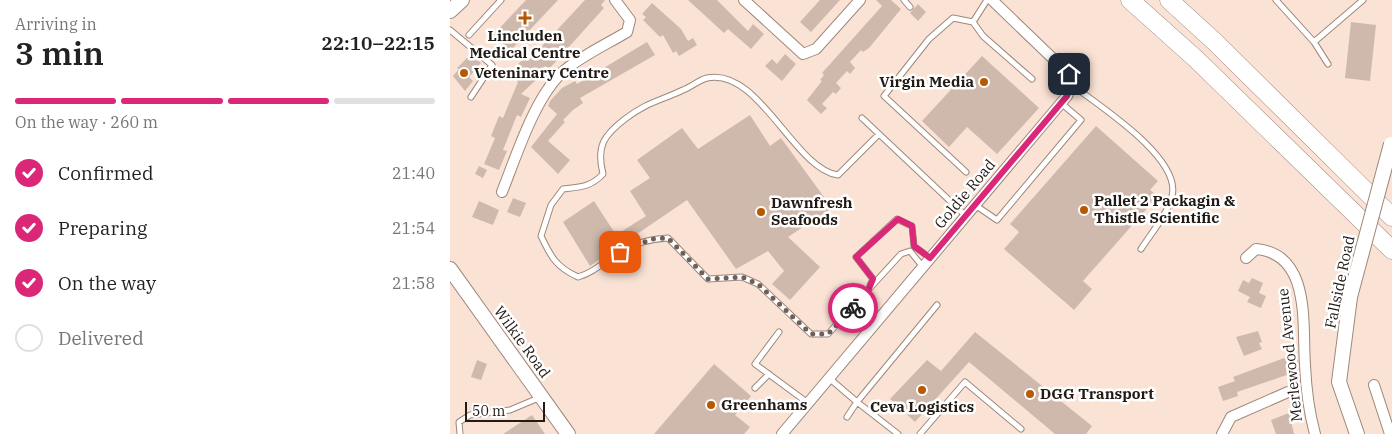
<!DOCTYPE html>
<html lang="en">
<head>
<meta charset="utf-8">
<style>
  body { margin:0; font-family:"IBM Plex Serif",serif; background:#f2f2f2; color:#222; height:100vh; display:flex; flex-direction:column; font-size:19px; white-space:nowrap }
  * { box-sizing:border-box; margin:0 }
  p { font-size:16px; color:#767676 }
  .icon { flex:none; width:28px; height:28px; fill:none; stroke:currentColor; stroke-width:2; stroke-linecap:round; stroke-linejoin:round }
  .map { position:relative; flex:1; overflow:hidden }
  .drawer { display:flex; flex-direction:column; background:#fff; width:450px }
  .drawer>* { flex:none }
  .scale { position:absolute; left:15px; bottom:12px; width:80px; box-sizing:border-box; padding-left:5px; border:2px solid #221a15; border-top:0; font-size:14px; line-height:18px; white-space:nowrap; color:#221a15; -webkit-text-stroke:4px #fff; paint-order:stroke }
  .pin { position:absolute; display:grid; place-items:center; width:42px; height:42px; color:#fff; margin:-21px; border-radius:10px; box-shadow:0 2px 8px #0006 }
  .courier { position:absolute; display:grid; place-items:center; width:50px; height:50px; margin:-25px; border:4px solid #db2777; border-radius:50%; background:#fff; color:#222; box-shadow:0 1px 6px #0007 }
  .head em { font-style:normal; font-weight:600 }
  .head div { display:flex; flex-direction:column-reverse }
  .head { display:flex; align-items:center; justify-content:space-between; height:85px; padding:0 15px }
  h1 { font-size:32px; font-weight:600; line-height:38px }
  .bar { display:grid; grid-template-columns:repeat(4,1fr); gap:8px 5px; align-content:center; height:60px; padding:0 15px }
  .bar i { height:6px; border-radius:4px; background:#e0e0e0 }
  .bar .active { background:#db2777 }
  .bar p { grid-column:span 4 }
  ol { padding:0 15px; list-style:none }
  li { display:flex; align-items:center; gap:15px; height:55px }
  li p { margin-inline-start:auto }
  li .icon { padding:5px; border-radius:50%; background:#db2777; color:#fff; stroke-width:4 }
  li:last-child { color:#767676 }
  li i { width:28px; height:28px; border:2px solid #e0e0e0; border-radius:50% }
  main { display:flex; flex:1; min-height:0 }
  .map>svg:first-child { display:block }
</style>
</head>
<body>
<main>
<section class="drawer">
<div class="head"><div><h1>3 min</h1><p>Arriving in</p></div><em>22:10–22:15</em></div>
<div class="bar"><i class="active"></i><i class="active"></i><i class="active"></i><i></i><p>On the way · 260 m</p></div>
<ol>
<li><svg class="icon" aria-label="check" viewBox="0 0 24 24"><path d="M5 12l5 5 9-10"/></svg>Confirmed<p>21:40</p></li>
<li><svg class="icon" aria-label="check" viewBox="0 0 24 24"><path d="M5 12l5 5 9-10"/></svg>Preparing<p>21:54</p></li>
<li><svg class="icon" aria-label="check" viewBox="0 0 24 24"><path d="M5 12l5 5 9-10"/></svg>On the way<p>21:58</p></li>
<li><i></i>Delivered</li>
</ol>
</section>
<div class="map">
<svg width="942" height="434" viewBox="0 0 942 434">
  <rect width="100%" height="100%" fill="#fae3d5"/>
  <!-- building -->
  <path fill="#cfb9ac" d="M76 0H108L60 51 43 35Z
    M135 0H155L151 5 154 8 99 69 95 66 84 77 87 79 71 94 80 98 71 117 67 115 53 150 57 151 49 170 34 164 45 138 41 136 49 116 53 118 68 82 64 78 73 68 68 64 74 58 78 61Z
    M238 0H267L298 31 303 24 314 34 301 49 278 29 274 33Z
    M370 0H390L361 32 350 22Z
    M426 0H441L451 9 419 48 413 52 411 50 400 62 405 68 400 74 397 71 386 83 391 88 386 94 383 92 372 104 377 108 371 114 357 100 372 81 370 80 374 75 372 73 432 6Z
    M202 3 231 29 238 41 243 38 247 45 229 56 226 51 223 53 213 35 210 37 193 20 196 17 192 14Z
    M468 4 476 12 468 21 460 13Z
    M901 22 926 25 920 81 895 78Z
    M197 42 205 55 130 98 133 103 123 110 113 120 115 122 98 141 120 160 108 174 81 147 107 114 98 106 100 101 112 88 125 81 127 84Z
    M21 54 31 63 19 77 23 81 15 91 3 76 9 69 7 68Z
    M335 54 346 64 332 81 315 66 322 59 327 64Z
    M532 56 589 108 547 154 517 127 499 147 472 121Z
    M300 115 320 146 331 138 382 208 338 237 370 267 340 300 322 284 334 271 318 251 286 269 237 200 140 266 113 222 144 201 166 235 196 216 180 191 200 178 187 160 232 128 248 149Z
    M646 126 708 181 700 190 708 196 633 281 642 289 624 310 554 249 569 232 560 224Z
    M29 166 37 170 33 178 25 174Z
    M63 198 76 203 70 217 57 212Z
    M29 201 49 210 43 225 22 217Z
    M802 278 813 283 809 293 816 296 811 308 797 302 800 297 788 291 793 280 799 283Z
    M808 331 812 342 809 343 812 349 794 356 786 337Z
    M525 332 642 426 636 434H605L519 362 465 422 440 399 477 360 491 371Z
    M848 355V371L787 392 788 396 773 401 768 387 785 381 783 377 837 357Z
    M27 360 37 364 31 380 21 377Z
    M264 364 301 396 285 415 300 427 294 434H204Z
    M839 413 844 434H826L821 420Z
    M82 415 95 434H53Z"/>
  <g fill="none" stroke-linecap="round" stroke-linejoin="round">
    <!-- lane casing -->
    <g stroke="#9d887b" stroke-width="7">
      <path id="lane" d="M454 0 460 7
        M537 0 523 22 533 36 582 79
        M826 0 864 42 878 64
        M0 30 42 65 21 97
        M19 35 51 0
        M864 42 913 0
        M622 85C648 105 732 158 722 196 717 215 702 232 691 249
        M412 118 516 216
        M429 134 388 175C344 169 309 67 257 78 249 80 241 87 233 90 210 101 197 102 175 119 154 135 146 146 153 174 141 187 130 187 113 189L101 205 91 236C101 257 106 267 128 277 141 273 148 267 159 259 176 246 197 239 218 238L258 279 292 277 308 284 361 334H378L451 254 460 251 473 267
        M516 172 434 96 479 39 503 18 523 22
        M525 205 547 220 631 120 611 103
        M420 285 423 279 406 257 447 219 462 226 464 246 480 258
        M329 332 305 364 358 403
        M379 378 407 402 487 305
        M305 388 319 374
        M397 417 407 402 448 434
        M10 434 9 422 20 415 60 410 91 397
        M470 434 515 382 571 429"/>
    </g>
    <!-- street casing -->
    <g stroke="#9d887b" stroke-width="12">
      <path id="street" d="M294 0 353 54 366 49 410 0
        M52 192C66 157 86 93 115 70 133 55 157 44 177 32L180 20 165 0
        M796 258 806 249C862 254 852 326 855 365 856 388 859 412 865 434
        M924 385 940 434
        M332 434 617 96 622 85 619 74 542 0
        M772 434 781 417 838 392"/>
    </g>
    <!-- secondary casing -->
    <g stroke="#9d887b" stroke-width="16">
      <path id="secondary" d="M0 11 12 0
        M0 269 118 434
        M900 297 889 382 907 434"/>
    </g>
    <!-- highway casing -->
    <g stroke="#9d887b" stroke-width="19">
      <path id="highway" d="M680 0 746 59 942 250
        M719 0 765 42 942 217"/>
    </g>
    <!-- lane -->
    <use href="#lane" stroke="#fff" stroke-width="5"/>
    <!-- street -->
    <use href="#street" stroke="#fff" stroke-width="10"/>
    <!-- secondary -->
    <use href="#secondary" stroke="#fff" stroke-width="14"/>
    <!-- highway -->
    <use href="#highway" stroke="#fff" stroke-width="18"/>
    <!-- secondary-bridge casing -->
    <g stroke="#9d887b" stroke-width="16" stroke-linecap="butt">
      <path id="secondary-bridge" d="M900 297 941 144"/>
    </g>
    <!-- secondary-bridge -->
    <use href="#secondary-bridge" stroke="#fff" stroke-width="14"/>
  </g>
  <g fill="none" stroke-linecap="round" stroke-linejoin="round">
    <!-- done -->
    <path stroke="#6e6058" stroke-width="5" stroke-dasharray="0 9" d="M170 252 202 239 218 238 258 279 292 277 308 284 361 334H378L403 308"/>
    <!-- route -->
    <path stroke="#db2777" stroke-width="6" d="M403 308 417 293 423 279 406 257 448 219 462 226 464 246 480 258 617 96 622 85 619 74"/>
  </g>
  <!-- markers -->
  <g fill="#b65903" stroke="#fff" stroke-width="2">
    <path d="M72.5 10.5h5v5h5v5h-5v5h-5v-5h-5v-5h5z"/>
    <circle cx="14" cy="73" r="5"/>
    <circle cx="534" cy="82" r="5"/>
    <circle cx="634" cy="210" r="5"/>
    <circle cx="311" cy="212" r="5"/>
    <circle cx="472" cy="390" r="5"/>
    <circle cx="580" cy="394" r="5"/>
    <circle cx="261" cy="405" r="5"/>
  </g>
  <g text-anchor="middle" stroke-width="5" stroke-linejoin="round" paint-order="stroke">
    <!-- poi labels -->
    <g font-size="15" font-weight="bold" fill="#221a15" stroke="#fff" text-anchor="start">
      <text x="75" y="41" text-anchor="middle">Lincluden<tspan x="75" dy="17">Medical Centre</tspan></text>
      <text x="24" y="78">Veteninary Centre</text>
      <text x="524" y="87" text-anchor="end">Virgin Media</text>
      <text x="644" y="206">Pallet 2 Packagin &amp;<tspan x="644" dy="17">Thistle Scientific</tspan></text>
      <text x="321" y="208">Dawnfresh<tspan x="321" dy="17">Seafoods</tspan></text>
      <text x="590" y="399">DGG Transport</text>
      <text x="271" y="410">Greenhams</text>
      <text x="472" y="412" text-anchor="middle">Ceva Logistics</text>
    </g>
    <!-- street labels -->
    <g font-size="15" fill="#221a15" stroke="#fff">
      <text transform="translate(515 194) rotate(-50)" y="5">Goldie Road</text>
      <text transform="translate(890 282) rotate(-78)" y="5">Fallside Road</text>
      <text transform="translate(72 342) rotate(54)" y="5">Wilkie Road</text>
      <text transform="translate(840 355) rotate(-96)" y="5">Merlewood Avenue</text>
    </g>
  </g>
</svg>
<div class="scale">50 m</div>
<div class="pin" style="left:170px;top:252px;background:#ea580c"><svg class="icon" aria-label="bag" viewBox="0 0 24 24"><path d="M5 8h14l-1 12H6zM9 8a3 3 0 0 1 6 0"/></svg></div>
<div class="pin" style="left:619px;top:74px;background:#1f2937"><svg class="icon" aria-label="home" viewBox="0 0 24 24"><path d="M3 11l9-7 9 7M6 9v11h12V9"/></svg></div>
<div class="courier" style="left:403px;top:308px"><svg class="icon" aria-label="bike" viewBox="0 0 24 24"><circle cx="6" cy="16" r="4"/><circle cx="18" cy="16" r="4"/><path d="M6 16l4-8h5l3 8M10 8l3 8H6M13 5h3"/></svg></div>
</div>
</main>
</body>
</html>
